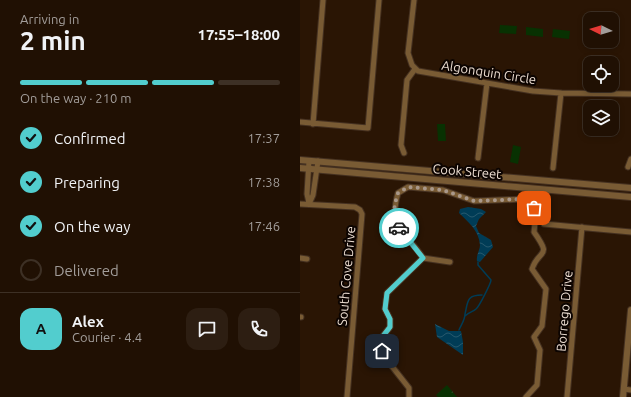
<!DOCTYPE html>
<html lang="en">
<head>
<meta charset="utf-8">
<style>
  body { margin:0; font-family:Ubuntu,sans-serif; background:#2d1e12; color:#f1f3f6; height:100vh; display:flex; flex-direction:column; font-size:15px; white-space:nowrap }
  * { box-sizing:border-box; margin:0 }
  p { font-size:13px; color:#a29d9a }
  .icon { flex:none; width:22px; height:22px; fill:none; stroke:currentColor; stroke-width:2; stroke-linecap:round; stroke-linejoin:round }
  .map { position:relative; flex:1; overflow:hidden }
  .sheet { display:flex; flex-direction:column; background:#201003; width:300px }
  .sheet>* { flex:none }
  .needle { width:26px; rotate:275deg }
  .controls { position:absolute; left:283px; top:12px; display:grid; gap:8px }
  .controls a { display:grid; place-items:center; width:36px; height:36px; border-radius:8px; background:#201003; box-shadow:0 2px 6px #0003,0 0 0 1px #3d3025; font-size:20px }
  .pin { position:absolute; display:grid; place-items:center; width:34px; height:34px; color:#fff; margin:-17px; border-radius:8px; box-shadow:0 2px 6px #0006 }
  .courier { position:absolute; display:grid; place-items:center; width:40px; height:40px; margin:-20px; border:3px solid #52cdce; border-radius:50%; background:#fff; color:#222; box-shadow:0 1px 5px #0007 }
  .overview em { font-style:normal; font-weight:700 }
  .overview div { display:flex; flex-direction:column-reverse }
  .overview { display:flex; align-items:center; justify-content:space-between; height:68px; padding:0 20px }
  h1 { font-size:26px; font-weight:700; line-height:30px }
  .bar { display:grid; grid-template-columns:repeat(4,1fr); gap:6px 4px; align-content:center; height:48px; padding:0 20px }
  .bar i { height:5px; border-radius:3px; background:#3d3025 }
  .bar .current { background:#52cdce }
  .bar p { grid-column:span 4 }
  .line { display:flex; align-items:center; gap:10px; padding:0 20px; border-top:1px solid #3d3025 }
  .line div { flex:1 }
  .round { display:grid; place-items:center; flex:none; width:42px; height:42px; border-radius:12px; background:#2d1e12 }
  ol { padding:0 20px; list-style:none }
  li { display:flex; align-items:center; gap:12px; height:44px }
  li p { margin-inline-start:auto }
  li .icon { padding:4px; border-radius:50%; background:#52cdce; color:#111; stroke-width:4 }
  li:last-child { color:#a29d9a }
  li i { width:22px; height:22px; border:2px solid #3d3025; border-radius:50% }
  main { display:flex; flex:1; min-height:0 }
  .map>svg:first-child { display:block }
</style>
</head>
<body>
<main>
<section class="sheet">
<div class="overview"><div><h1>2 min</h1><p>Arriving in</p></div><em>17:55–18:00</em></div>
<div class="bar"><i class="current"></i><i class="current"></i><i class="current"></i><i></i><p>On the way · 210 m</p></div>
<ol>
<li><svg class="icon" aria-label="check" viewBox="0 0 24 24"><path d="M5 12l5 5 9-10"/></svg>Confirmed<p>17:37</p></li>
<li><svg class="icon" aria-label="check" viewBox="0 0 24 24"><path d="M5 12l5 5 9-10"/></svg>Preparing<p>17:38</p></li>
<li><svg class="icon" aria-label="check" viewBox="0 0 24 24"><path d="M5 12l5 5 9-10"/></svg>On the way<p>17:46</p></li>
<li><i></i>Delivered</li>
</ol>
<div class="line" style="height:72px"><b class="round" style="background:#52cdce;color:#111">A</b><div><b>Alex</b><p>Courier · 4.4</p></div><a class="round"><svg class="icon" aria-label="chat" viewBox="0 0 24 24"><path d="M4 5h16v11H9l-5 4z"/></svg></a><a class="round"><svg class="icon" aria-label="phone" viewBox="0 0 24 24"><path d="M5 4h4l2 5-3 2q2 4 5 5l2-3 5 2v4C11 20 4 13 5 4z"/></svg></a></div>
</section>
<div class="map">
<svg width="331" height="397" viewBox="0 0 331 397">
  <defs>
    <pattern id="park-crowns" width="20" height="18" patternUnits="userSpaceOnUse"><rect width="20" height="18" fill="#083102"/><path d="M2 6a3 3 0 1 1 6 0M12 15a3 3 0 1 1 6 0" fill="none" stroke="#2c4e26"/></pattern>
    <pattern id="water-waves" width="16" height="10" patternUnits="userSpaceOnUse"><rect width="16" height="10" fill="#003c56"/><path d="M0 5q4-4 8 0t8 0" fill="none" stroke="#26586d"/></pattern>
  </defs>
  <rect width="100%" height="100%" fill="#2a1504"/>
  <!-- grass -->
  <path fill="#083102" d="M200 25 217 26 216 34 199 33Z
    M226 27 243 29V37L226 35Z
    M253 29 270 31 269 39 252 37Z
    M137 124H145L146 141H138Z
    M213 145 221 147 218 164 210 162Z"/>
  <!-- park -->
  <path fill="url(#park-crowns)" d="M147 385 157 397H138L136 395Z"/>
  <!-- water -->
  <path fill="url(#water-waves)" d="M168 207 181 209 186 212 179 219 176 226 179 233 191 240 193 247 180 262 177 261C176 255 180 250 180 245 179 230 168 222 159 213L160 209Z
    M135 324 149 331H161L163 342V355L137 337Z"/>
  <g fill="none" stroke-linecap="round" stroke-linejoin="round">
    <!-- stream -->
    <path stroke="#003c56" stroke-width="1.5" d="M165 316C169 312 173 312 176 309 179 307 191 283 191 280L178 265V262
      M159 330C161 325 165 320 165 314 168 302 166 295 182 295"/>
    <!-- minor casing -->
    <g stroke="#453121" stroke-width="7">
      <path id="minor" d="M114 0 108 53 112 65 118 71 233 91 261 93 331 94
        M0 122 68 128 79 0
        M13 124 23 0
        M104 153 101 145 107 80 115 69
        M178 158 187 83
        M328 167 331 159
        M253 168 261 93
        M9 203 7 194 9 161
        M0 204 55 207 60 210 62 214 47 397
        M9 204 13 195 18 161
        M244 224 331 232
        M0 258 7 259
        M123 258 150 262
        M0 317H1
        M324 389 331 390
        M109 397V388L83 355V336L90 327V319L85 309 87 293 123 258C105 231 88 228 98 193L108 187 143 190 174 201 225 199C237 211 236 216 234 232 253 259 239 248 232 269L246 289 242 326 234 337 240 350 237 385 226 397
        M267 397 282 227"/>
    </g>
    <!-- tertiary casing -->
    <g stroke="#453121" stroke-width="8">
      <path id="tertiary" d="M0 160 331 188
        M0 168 331 197
        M323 397 331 310"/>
    </g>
    <!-- minor -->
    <use href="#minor" stroke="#795b34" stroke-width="5"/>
    <!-- tertiary -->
    <use href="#tertiary" stroke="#795b34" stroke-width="6"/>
  </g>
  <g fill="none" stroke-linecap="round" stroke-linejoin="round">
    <!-- done -->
    <path stroke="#a9988b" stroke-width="4" stroke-dasharray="0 7.2" d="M99 228C92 215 94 206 98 193L108 187 143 190 174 201 225 199 234 208"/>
    <!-- route -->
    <path stroke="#52cdce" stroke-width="5" d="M82 351 83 336 90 327V319L85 309 87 293 123 258 99 228"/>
  </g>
  <g text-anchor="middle" stroke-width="4" stroke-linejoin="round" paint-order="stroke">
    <!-- street labels -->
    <g font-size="13" fill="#eedfd3" stroke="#0c0401">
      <text transform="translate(189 72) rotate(9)" y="5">Algonquin Circle</text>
      <text transform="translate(167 171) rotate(5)" y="5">Cook Street</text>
      <text transform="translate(46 276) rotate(-85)" y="5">South Cove Drive</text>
      <text transform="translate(264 311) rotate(-85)" y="5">Borrego Drive</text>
    </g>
  </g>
</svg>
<div class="controls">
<a><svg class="needle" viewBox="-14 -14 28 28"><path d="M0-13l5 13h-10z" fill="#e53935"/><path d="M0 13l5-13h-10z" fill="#a29d9a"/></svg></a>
<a><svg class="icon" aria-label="locate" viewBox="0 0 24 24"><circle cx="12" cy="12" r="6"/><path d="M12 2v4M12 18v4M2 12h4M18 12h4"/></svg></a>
<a><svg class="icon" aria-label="layers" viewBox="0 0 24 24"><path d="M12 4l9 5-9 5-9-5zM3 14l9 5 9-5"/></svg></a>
</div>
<div class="pin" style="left:234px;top:208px;background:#ea580c"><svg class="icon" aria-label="bag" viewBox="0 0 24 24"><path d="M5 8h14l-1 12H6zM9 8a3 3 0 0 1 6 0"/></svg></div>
<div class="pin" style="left:82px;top:351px;background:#1f2937"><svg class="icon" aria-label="home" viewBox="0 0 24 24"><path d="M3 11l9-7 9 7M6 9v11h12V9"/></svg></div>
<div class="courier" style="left:99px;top:228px"><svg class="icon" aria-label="car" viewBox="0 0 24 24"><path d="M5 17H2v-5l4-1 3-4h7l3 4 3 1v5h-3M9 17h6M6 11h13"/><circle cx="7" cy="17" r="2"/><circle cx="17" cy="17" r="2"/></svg></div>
</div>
</main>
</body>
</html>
